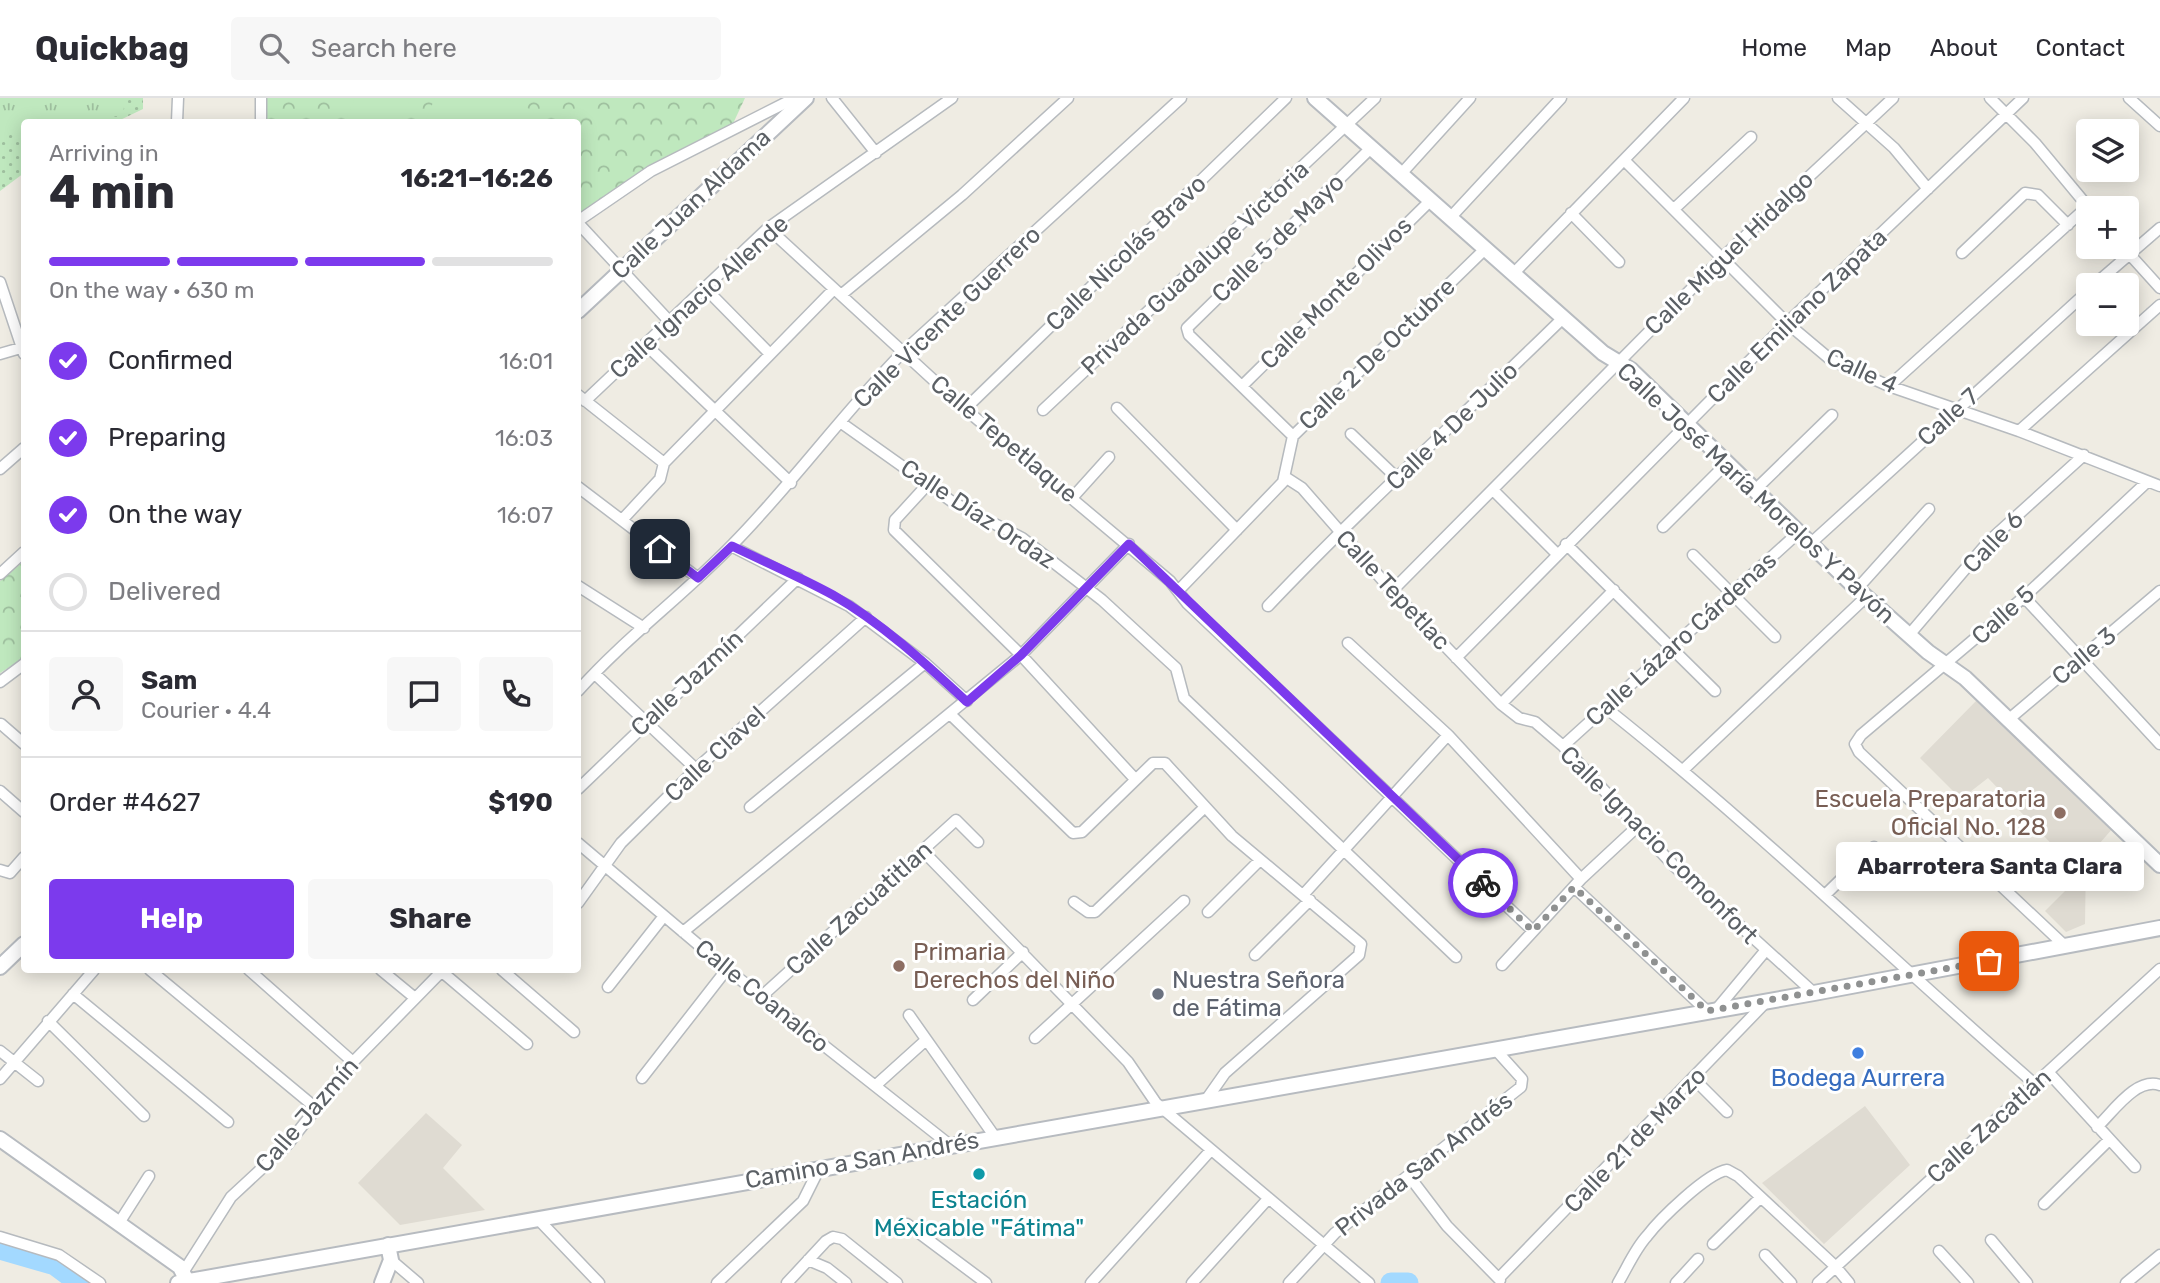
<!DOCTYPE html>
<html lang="en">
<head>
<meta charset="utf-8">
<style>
  body { margin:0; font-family:Rubik,sans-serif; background:#f7f7f7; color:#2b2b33; height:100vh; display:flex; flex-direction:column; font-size:26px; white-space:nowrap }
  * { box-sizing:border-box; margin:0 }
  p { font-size:23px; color:#7c7c81 }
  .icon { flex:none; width:38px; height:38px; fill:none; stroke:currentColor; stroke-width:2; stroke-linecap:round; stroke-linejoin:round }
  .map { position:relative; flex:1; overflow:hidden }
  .details { position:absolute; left:21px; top:21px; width:560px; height:854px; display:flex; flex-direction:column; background:#fff; border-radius:7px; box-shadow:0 4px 18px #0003 }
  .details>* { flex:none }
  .buttons { position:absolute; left:2076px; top:21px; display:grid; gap:14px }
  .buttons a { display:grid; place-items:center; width:63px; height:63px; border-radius:7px; background:#fff; box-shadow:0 4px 18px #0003; font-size:35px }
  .pin { position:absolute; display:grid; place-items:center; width:60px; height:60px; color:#fff; margin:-30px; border-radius:14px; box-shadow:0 4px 10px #0006 }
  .courier { position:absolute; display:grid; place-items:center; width:70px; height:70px; margin:-35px; border:5px solid #7c3aed; border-radius:50%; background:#fff; color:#222; box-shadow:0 2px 9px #0007 }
  .bubble { position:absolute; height:49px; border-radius:7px; background:#fff; box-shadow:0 4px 18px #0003; font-size:23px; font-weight:700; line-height:49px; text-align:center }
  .summary em { font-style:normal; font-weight:700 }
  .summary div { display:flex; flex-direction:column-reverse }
  .summary { display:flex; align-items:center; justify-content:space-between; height:119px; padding:0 28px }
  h1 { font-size:46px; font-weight:700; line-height:52px }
  .bar { display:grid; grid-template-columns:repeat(4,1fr); gap:10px 7px; align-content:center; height:84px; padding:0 28px }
  .bar i { height:9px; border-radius:5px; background:#e1e1e2 }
  .bar .on { background:#7c3aed }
  .bar p { grid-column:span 4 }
  .line { display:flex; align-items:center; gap:18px; padding:0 28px; border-top:2px solid #e1e1e2 }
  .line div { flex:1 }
  .round { display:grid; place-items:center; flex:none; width:74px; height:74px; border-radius:7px; background:#f7f7f7 }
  ol { padding:0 28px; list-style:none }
  li { display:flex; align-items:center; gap:21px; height:77px }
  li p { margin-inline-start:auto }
  li .icon { padding:7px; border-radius:50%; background:#7c3aed; color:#fff; stroke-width:4 }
  li:last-child { color:#7c7c81 }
  li i { width:38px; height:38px; border:4px solid #e1e1e2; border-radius:50% }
  .cta { display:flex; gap:14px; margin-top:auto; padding:14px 28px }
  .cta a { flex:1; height:80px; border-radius:7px; background:#7c3aed; color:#fff; font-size:28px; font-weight:700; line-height:80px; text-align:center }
  .cta a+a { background:#f7f7f7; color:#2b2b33 }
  header { display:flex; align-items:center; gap:42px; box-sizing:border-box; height:98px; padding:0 35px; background:#fff; border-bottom:2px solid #e1e1e2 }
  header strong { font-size:33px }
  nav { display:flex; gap:38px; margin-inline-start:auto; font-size:24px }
  .search { width:490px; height:63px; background:#f7f7f7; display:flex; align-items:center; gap:18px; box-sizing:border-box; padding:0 24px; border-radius:7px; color:#7c7c81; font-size:26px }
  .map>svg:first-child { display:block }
</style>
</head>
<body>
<header>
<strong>Quickbag</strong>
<div class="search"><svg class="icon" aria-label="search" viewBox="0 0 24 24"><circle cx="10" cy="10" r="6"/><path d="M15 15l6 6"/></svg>Search here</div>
<nav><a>Home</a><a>Map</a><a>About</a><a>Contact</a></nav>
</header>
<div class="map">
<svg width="2160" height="1185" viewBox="0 0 2160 1185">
  <defs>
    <pattern id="grass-dots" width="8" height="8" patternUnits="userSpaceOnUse" patternTransform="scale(1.75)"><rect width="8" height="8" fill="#bfe8be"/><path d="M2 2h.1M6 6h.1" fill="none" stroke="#9ebf9e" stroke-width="1.8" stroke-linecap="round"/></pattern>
    <pattern id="forest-crowns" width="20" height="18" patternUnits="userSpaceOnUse" patternTransform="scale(1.75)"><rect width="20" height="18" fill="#bfe8be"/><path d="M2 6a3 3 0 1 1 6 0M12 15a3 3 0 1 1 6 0" fill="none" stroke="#9ebf9e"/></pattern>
    <pattern id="park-tufts" width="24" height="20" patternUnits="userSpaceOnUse" patternTransform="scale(1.75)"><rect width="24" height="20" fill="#bfe8be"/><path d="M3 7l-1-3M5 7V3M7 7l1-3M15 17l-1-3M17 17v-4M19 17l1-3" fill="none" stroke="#9ebf9e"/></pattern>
  </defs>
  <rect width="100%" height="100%" fill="#efece3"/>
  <!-- education -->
  <path fill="#dfdbd2" d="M1977 602 2113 730 2086 761 2085 826 2066 834 2045 813 2068 790 2069 764 1988 680 1961 701 1920 660Z
    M1865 1008 1910 1067 1824 1146 1762 1085Z
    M426 1015 462 1047 443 1070 485 1112 400 1127 358 1085Z"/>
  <!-- grass -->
  <path fill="url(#grass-dots)" d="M0 0H143V11L116 24H24V75L0 93Z"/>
  <!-- forest -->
  <path fill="url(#forest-crowns)" d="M267 0H745L730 32 649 72 578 116V24H266Z
    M24 463V560L0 575V483Z"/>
  <!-- park -->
  <path fill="url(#park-tufts)" d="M0 0H125L123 17 79 24H24V34L0 39Z"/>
  <!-- pitch -->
  <path fill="#bfe8be" d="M355 0H411L400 24H356L346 21Z
    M435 0H504L534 13 529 24H429L425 23Z"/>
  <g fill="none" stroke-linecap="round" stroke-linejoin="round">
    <!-- river -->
    <path stroke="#a3d9ff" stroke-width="21" d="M0 1151 55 1167 79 1185
      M1391 1185H1408"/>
    <!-- street casing -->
    <g stroke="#b6babe" stroke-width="13">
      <path id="street" d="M832 0 876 55
        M1838 0 1894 50 1928 91
        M1990 0 2035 45 2089 110
        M2129 0 2160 28
        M177 24 178 0
        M261 24V0
        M1624 62 1787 225 1831 262 1889 288 2019 333 2160 388
        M1401 76 1470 0
        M1674 111 1751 39
        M1571 115 1619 164
        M1450 120 1561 0
        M578 123 651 73 795 0
        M578 125 670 224
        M768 130 965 311 1170 483 1187 505 1533 833
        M2123 149 2160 190
        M1962 155 2025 95 2038 97 2068 127
        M1513 176 1684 0
        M0 184 24 256
        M2094 187 2160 130
        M705 190 770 256
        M841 197 962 97 1068 0
        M645 246 791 385
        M0 256 24 249
        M1242 288 1430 103
        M1889 288 2087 109
        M578 297 664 365
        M585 303 768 130 952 0
        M1117 310 1237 432
        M965 311 1286 0
        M1043 312 1375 0
        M840 324 954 405 1022 440 1102 502 1176 570 1184 600 1456 859
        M2019 333 2160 207
        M1351 336 1398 381
        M1293 338 1189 237 1187 230 1371 50
        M0 371 24 350
        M1285 379 1302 390 1392 493 1501 606 1519 620 1535 624 1563 648 1674 768 1814 895
        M928 386 895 422 894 432 1021 557 1135 681
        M578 389 698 480
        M1493 392 1557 456
        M1755 392 1832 317
        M1073 399 1109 359
        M622 422 660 381 664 365 834 191
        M1663 429 1727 365
        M1566 446 1715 593
        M1810 446 2088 193
        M731 448 849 508 925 565 967 603
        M1693 457 1775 539
        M0 476 24 454
        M578 488 644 530
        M1857 491 1929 411
        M1178 493 1283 384 1293 338 1484 152
        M1392 493 1723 159 1893 0
        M2024 499 2160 646
        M1268 508C1363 408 1465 316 1563 220
        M1909 537 1989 443 2084 357
        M1348 545 1448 637 1581 781
        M1456 560 1787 225 2023 0
        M595 576 696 671
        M0 584 24 566
        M578 593C625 540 684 497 733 446 793 385 843 315 903 254L1181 0
        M1501 606 1614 492
        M1606 610C1756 729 1892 862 2036 987
        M951 617 1073 735 1082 734 1153 665H1165L1232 738 1361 846 1359 857 1225 975 1206 1002
        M2008 622 2160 493
        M1 626 24 646
        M1563 648 1798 435
        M1683 672 1866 499
        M578 691 798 480
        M0 693 24 714
        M750 709 925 565
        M578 745 727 871 950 1047
        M923 753 1128 964 1156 1005 1369 1185
        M0 772 10 775 24 759
        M1574 789 1707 913
        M1826 796 1874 749
        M1303 797 1448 637
        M1074 804 1088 814H1095L1204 710
        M578 805 621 745 696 671 866 519
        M1208 814 1260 762
        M683 834 1021 557 1129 446
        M2065 848 1859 654 1855 646 1861 637 2024 499 2147 384
        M1255 857 1310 802
        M1502 867 1581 781 1638 728
        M150 872 316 1010
        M249 872 353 964
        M381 872 415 900
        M502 872 574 934
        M441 873 527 946
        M608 889 664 818
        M73 896 228 1024
        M762 898 956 722 978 744
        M973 902 1023 854
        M1716 912 1766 852
        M909 917 995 1039
        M48 923 144 1018
        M1035 940 1184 803
        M0 953 38 983
        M2049 975 2135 1069
        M642 980 727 871
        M0 981 94 872
        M1694 981 1727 1014
        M875 988 926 942
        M2097 1029C2113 1014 2136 979 2160 987
        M1409 1078 1447 1128 1500 1182
        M2044 1106 2108 1043
        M537 1120 599 1185
        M119 1125 149 1078
        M907 1126 986 1185
        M0 1139 59 1157 100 1185
        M1991 1142 2027 1185
        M1713 1146 1760 1100
        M1939 1153 1968 1185
        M1765 1157 1791 1185
        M391 1162 418 1185
        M808 1162 827 1170 846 1185
        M184 1173 231 1099 288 1046 353 964 443 872
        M1500 1179 1767 903
        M717 1185 803 1103 820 1069
        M787 1185 826 1143 833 1139 842 1141 897 1185
        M1091 1185 1211 1052
        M1192 1185 1267 1102
        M1289 1185 1335 1135 1521 989 1522 981 1495 951
        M1618 1185C1627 1170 1635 1151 1647 1138 1660 1121 1707 1075 1727 1072L1738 1078 1835 1168 1849 1185
        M1676 1185 1698 1161
        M1818 1185 2160 871
        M2126 1185 2160 1157"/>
    </g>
    <!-- secondary casing -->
    <g stroke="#b7bbc0" stroke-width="18">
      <path id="secondary" d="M1315 0 1603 255 1631 272 1857 491 1928 554 1965 580 2160 767
        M578 213 806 0
        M0 869 24 846
        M0 1041 180 1169 187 1183
        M178 1185 1814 895 2160 830
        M382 1185 391 1162 388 1147"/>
    </g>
    <!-- street -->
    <use href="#street" stroke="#fff" stroke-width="10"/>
    <!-- secondary -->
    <use href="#secondary" stroke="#fff" stroke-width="14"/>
  </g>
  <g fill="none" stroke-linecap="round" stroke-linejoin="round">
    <!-- done -->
    <path stroke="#8f9191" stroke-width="7" stroke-dasharray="0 12.6" d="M1483 785 1533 833 1574 789 1707 913 1989 863"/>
    <!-- route -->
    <path stroke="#7c3aed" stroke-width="9" d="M660 451 698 480 732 448C765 464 800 479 833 497 882 525 926 566 967 604L1021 557 1129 446 1483 785"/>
  </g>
  <!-- markers -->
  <g fill="#8d6e63" stroke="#fff" stroke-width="2.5">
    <circle cx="2060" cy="715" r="7"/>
    <circle cx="899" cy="868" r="7"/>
  </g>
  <circle fill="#6b7280" stroke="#fff" stroke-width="2.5" cx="1158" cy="896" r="7"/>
  <circle fill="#3f7fe0" stroke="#fff" stroke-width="2.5" cx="1858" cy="955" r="7"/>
  <circle fill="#0f9aa8" stroke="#fff" stroke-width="2.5" cx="979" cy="1076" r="7"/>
  <g text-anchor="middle" stroke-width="6" stroke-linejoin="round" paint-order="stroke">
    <!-- street labels -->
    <g font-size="24" fill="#5b6065" stroke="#fff">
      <text transform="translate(691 106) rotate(-43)" y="8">Calle Juan Aldama</text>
      <text transform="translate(1278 140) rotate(-44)" y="8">Calle 5 de Mayo</text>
      <text transform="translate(1126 155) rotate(-44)" y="8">Calle Nicolás Bravo</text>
      <text transform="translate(1729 155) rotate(-44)" y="8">Calle Miguel Hidalgo</text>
      <text transform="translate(1195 170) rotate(-43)" y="8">Privada Guadalupe Victoria</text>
      <text transform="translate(1336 195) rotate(-45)" y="8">Calle Monte Olivos</text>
      <text transform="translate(699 199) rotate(-42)" y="8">Calle Ignacio Allende</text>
      <text transform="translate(1797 218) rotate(-44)" y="8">Calle Emiliano Zapata</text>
      <text transform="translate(947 219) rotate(-44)" y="8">Calle Vicente Guerrero</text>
      <text transform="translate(1377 256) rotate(-44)" y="8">Calle 2 De Octubre</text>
      <text transform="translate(1862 273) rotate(25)" y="8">Calle 4</text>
      <text transform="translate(1948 319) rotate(-42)" y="8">Calle 7</text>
      <text transform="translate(1452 328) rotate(-44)" y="8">Calle 4 De Julio</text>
      <text transform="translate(1004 341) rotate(40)" y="8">Calle Tepetlaque</text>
      <text transform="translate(1756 395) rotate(43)" y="8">Calle José María Morelos Y Pavón</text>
      <text transform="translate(978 416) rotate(33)" y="8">Calle Díaz Ordaz</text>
      <text transform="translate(1993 444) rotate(-46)" y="8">Calle 6</text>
      <text transform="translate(1393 492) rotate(47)" y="8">Calle Tepetlac</text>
      <text transform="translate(2003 517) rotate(-42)" y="8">Calle 5</text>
      <text transform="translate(1681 541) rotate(-42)" y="8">Calle Lázaro Cárdenas</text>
      <text transform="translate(2084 558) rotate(-40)" y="8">Calle 3</text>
      <text transform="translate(687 585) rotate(-43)" y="8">Calle Jazmín</text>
      <text transform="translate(715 656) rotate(-43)" y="8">Calle Clavel</text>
      <text transform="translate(1659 747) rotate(45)" y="8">Calle Ignacio Comonfort</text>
      <text transform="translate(859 810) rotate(-42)" y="8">Calle Zacuatitlan</text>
      <text transform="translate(762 898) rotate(39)" y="8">Calle Coanalco</text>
      <text transform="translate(307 1017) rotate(-49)" y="8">Calle Jazmín</text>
      <text transform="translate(1989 1028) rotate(-42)" y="8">Calle Zacatlán</text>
      <text transform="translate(1635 1042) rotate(-46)" y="8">Calle 21 de Marzo</text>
      <text transform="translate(862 1062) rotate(-10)" y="8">Camino a San Andrés</text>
      <text transform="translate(1424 1066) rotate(-38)" y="8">Privada San Andrés</text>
    </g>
    <!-- education labels -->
    <g font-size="24" fill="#785e54" stroke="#fff" text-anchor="end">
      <text x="2046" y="709">Escuela Preparatoria<tspan x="2046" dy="28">Oficial No. 128</tspan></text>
      <text x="913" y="862" text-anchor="start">Primaria<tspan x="913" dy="28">Derechos del Niño</tspan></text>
    </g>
    <!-- worship labels -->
    <g font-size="24" fill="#5b616d" stroke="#fff" text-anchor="start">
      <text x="1172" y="890">Nuestra Señora<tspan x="1172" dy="28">de Fátima</tspan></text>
    </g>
    <!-- shop labels -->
    <g font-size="24" fill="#366cbe" stroke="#fff">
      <text x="1858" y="988">Bodega Aurrera</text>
    </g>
    <!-- culture labels -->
    <g font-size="24" fill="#0d838f" stroke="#fff">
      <text x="979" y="1110">Estación<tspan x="979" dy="28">Méxicable "Fátima"</tspan></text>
    </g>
  </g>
</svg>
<div class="buttons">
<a><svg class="icon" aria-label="layers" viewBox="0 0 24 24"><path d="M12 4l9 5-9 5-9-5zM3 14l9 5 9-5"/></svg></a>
<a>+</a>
<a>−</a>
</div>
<div class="pin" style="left:1989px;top:863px;background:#ea580c"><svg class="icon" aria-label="bag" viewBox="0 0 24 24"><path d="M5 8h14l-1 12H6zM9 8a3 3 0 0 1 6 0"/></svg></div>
<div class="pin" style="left:660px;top:451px;background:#1f2937"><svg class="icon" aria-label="home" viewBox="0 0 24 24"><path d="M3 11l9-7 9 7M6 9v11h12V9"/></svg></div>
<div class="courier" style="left:1483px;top:785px"><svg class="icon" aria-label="bike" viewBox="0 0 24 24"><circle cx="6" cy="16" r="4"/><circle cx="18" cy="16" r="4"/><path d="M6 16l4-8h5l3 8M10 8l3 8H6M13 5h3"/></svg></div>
<div class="bubble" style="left:1836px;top:744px;width:308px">Abarrotera Santa Clara</div>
<section class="details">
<div class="summary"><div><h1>4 min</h1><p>Arriving in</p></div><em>16:21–16:26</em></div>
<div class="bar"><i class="on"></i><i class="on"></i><i class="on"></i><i></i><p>On the way · 630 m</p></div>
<ol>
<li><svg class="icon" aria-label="check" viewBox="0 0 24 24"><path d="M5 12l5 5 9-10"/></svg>Confirmed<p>16:01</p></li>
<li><svg class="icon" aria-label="check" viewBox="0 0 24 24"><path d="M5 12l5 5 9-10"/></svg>Preparing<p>16:03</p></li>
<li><svg class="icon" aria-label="check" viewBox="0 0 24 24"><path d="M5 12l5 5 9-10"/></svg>On the way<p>16:07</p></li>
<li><i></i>Delivered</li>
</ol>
<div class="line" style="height:126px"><a class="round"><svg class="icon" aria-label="person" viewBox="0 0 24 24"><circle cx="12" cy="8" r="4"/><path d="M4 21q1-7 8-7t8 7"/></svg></a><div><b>Sam</b><p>Courier · 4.4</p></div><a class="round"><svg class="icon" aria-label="chat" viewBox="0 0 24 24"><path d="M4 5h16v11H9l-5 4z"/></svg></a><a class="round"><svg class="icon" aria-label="phone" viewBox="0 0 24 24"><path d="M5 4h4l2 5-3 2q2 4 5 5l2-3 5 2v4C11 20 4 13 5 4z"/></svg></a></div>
<div class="line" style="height:91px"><div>Order #4627</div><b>$190</b></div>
<div class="cta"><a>Help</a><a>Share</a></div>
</section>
</div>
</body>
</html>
